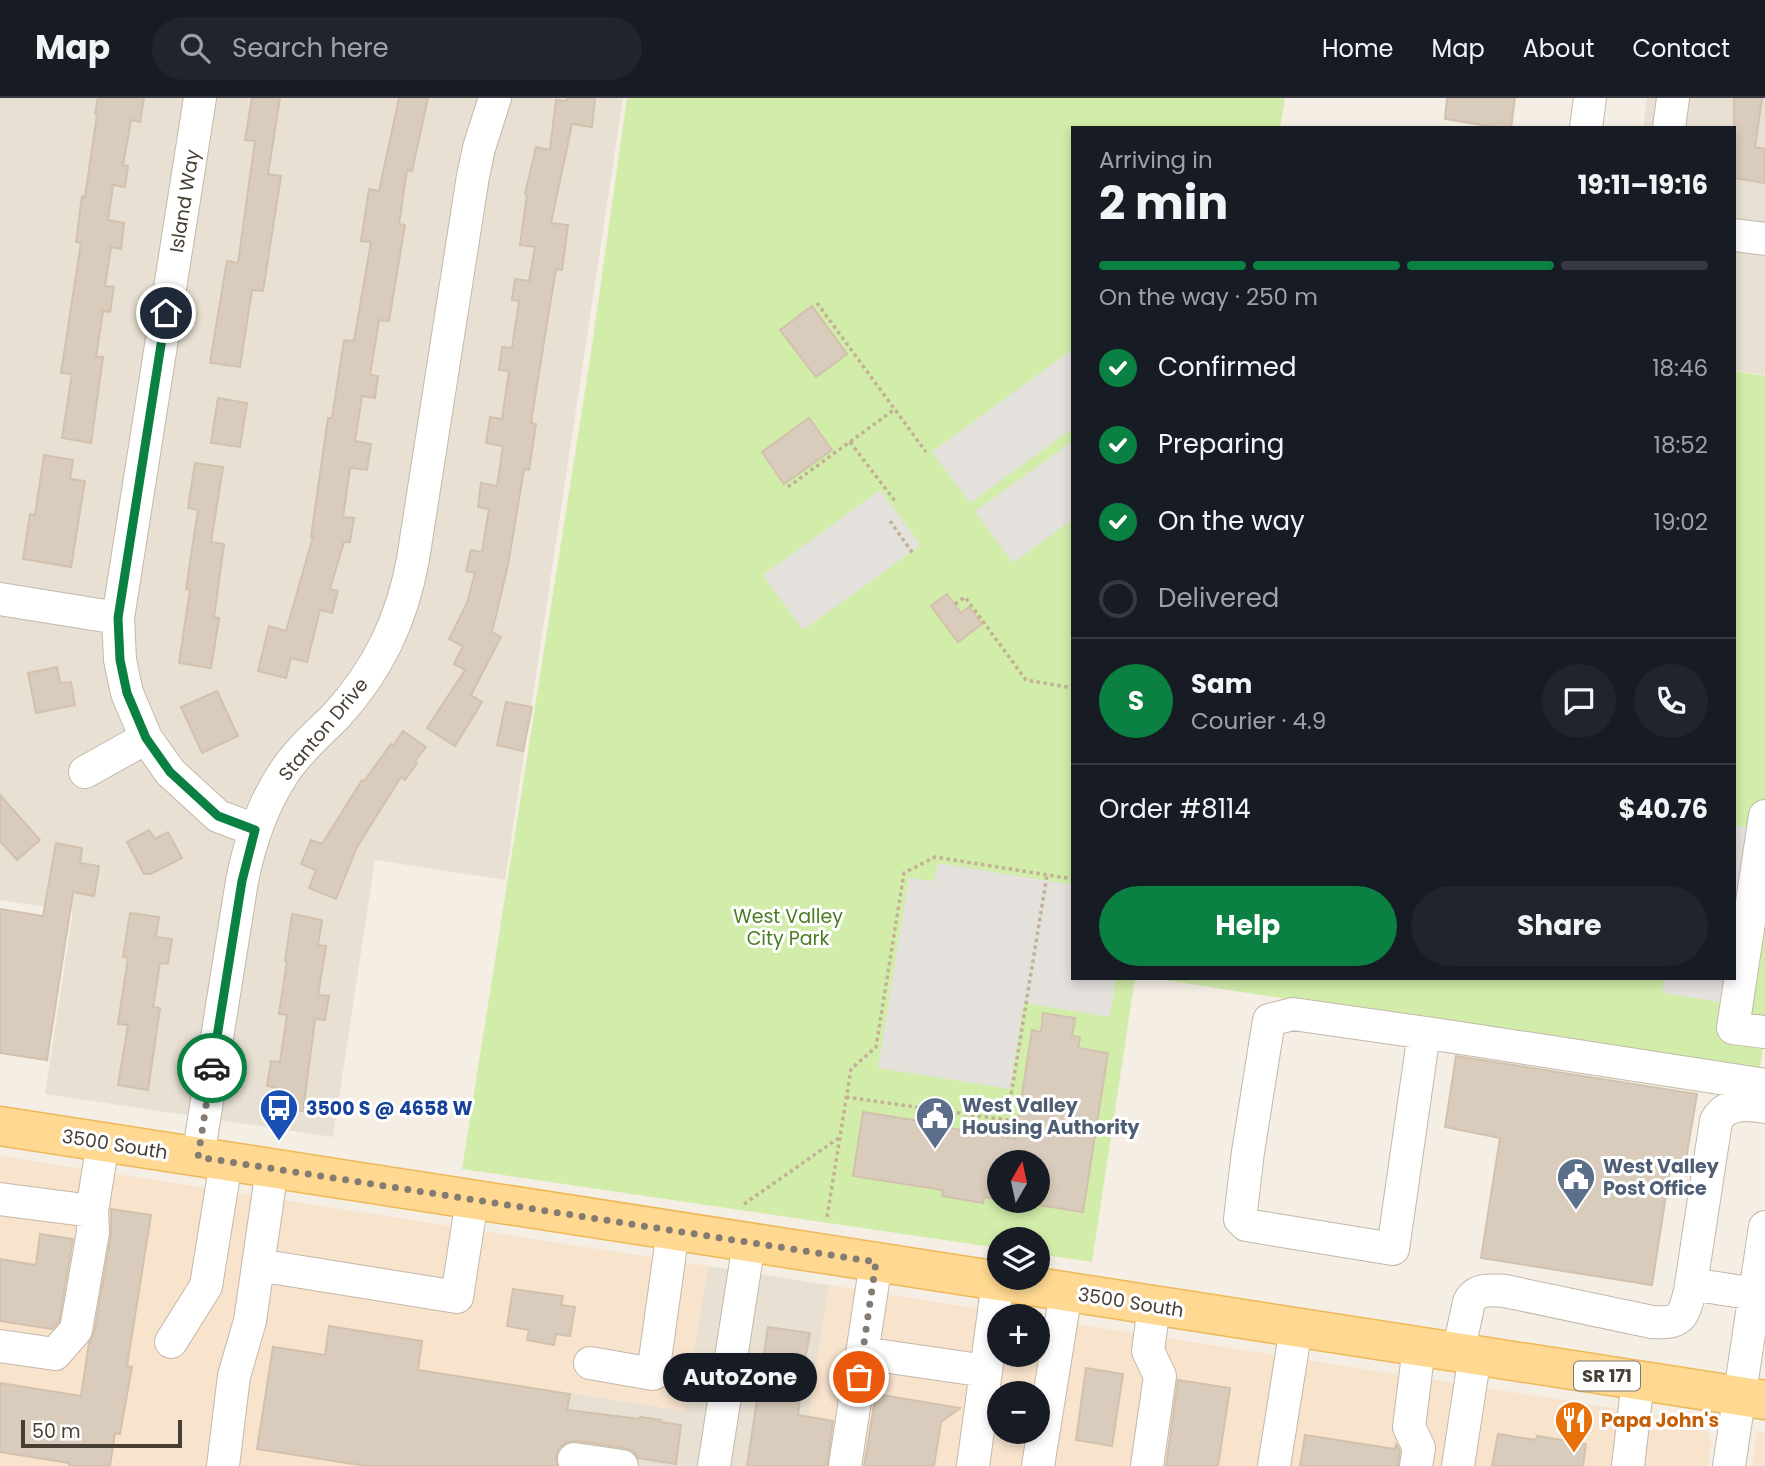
<!DOCTYPE html>
<html lang="en">
<head>
<meta charset="utf-8">
<style>
  body { margin:0; font-family:Poppins,sans-serif; background:#20242c; color:#f1f3f6; height:100vh; display:flex; flex-direction:column; font-size:26px; white-space:nowrap }
  * { box-sizing:border-box; margin:0 }
  p { font-size:23px; color:#9ea1a6 }
  .icon { flex:none; width:38px; height:38px; fill:none; stroke:currentColor; stroke-width:2; stroke-linecap:round; stroke-linejoin:round }
  .map { position:relative; flex:1; overflow:hidden }
  .side { position:absolute; left:1071px; top:28px; width:665px; height:854px; display:flex; flex-direction:column; background:#171b24; border-radius:0px; box-shadow:0 4px 10px #0003 }
  .side>* { flex:none }
  .needle { width:46px; rotate:9deg }
  .controls { position:absolute; left:987px; top:1052px; display:grid; gap:14px }
  .controls a { display:grid; place-items:center; width:63px; height:63px; border-radius:50%; background:#171b24; box-shadow:0 4px 10px #0003; font-size:35px }
  .scale { position:absolute; left:21px; bottom:18px; width:161px; box-sizing:border-box; padding-left:7px; border:4px solid #473e34; border-top:0; font-size:19px; line-height:24px; white-space:nowrap; color:#473e34; -webkit-text-stroke:5px #fff; paint-order:stroke }
  .pin { position:absolute; display:grid; place-items:center; width:60px; height:60px; color:#fff; margin:-30px; border:4px solid #fff; border-radius:50%; box-shadow:0 2px 7px #0007 }
  .courier { position:absolute; display:grid; place-items:center; width:70px; height:70px; margin:-35px; border:5px solid #0b8043; border-radius:50%; background:#fff; color:#222; box-shadow:0 2px 9px #0007 }
  .bubble { position:absolute; height:49px; border-radius:24px; background:#171b24; box-shadow:0 4px 10px #0003; font-size:23px; font-weight:700; line-height:49px; text-align:center }
  .headline em { font-style:normal; font-weight:700 }
  .headline div { display:flex; flex-direction:column-reverse }
  .headline { display:flex; align-items:center; justify-content:space-between; height:119px; padding:0 28px }
  h1 { font-size:46px; font-weight:700; line-height:52px }
  .bar { display:grid; grid-template-columns:repeat(4,1fr); gap:10px 7px; align-content:center; height:84px; padding:0 28px }
  .bar i { height:9px; border-radius:5px; background:#363941 }
  .bar .on { background:#0b8043 }
  .bar p { grid-column:span 4 }
  .line { display:flex; align-items:center; gap:18px; padding:0 28px; border-top:2px solid #363941 }
  .line div { flex:1 }
  .round { display:grid; place-items:center; flex:none; width:74px; height:74px; border-radius:37px; background:#20242c }
  ol { padding:0 28px; list-style:none }
  li { display:flex; align-items:center; gap:21px; height:77px }
  li p { margin-inline-start:auto }
  li .icon { padding:7px; border-radius:50%; background:#0b8043; color:#fff; stroke-width:4 }
  li:last-child { color:#9ea1a6 }
  li i { width:38px; height:38px; border:4px solid #363941; border-radius:50% }
  .cta { display:flex; gap:14px; margin-top:auto; padding:14px 28px }
  .cta a { flex:1; height:80px; border-radius:42px; background:#0b8043; color:#fff; font-size:28px; font-weight:700; line-height:80px; text-align:center }
  .cta a+a { background:#20242c; color:#f1f3f6 }
  header { display:flex; align-items:center; gap:42px; box-sizing:border-box; height:98px; padding:0 35px; background:#171b24; border-bottom:2px solid #363941 }
  header strong { font-size:33px }
  nav { display:flex; gap:38px; margin-inline-start:auto; font-size:24px }
  .search { width:490px; height:63px; background:#20242c; display:flex; align-items:center; gap:18px; box-sizing:border-box; padding:0 24px; border-radius:38px; color:#9ea1a6; font-size:26px }
  .map>svg:first-child { display:block }
</style>
</head>
<body>
<header>
<strong>Map</strong>
<div class="search"><svg class="icon" aria-label="search" viewBox="0 0 24 24"><circle cx="10" cy="10" r="6"/><path d="M15 15l6 6"/></svg>Search here</div>
<nav><a>Home</a><a>Map</a><a>About</a><a>Contact</a></nav>
</header>
<div class="map">
<svg width="1765" height="1368" viewBox="0 0 1765 1368">
  <rect width="100%" height="100%" fill="#f4eee4"/>
  <!-- residential -->
  <path fill="#e8e0d2" d="M0 0H623L505 782 375 762 333 1039 45 996 73 813 0 802Z
    M1647 0H1765V277L1734 272V30H1643Z
    M708 1168 829 1187 801 1368H559L570 1295 684 1313Z"/>
  <!-- commercial -->
  <path fill="#f8e3cd" fill-rule="evenodd" d="M0 1058 708 1168 684 1313 571 1295 559 1368H0Z
    M829 1187 1025 1218H999V1256H1038V1220L1690 1322 1700 1326 1709 1336 1711 1345 1708 1368H801ZM999 1295H1038V1334H999Z
    M1757 1333 1765 1335V1368H1752Z"/>
  <!-- green -->
  <path fill="#d2eca9" fill-rule="evenodd" d="M627 0H1285L1280 30H1073V880H1135L1092 1164 1038 1156V1141H999V1150L462 1071 591 255ZM999 1064H1038V1102H999Z
    M1734 273 1765 278V937L1759 975 1153 880H1734Z"/>
  <!-- parking -->
  <path fill="#e4e1dd" d="M1073 251V330L970 405 932 354Z
    M1073 343V421L1013 465 975 413Z
    M880 392 921 447 803 532 763 477Z
    M1734 727 1752 730 1734 847Z
    M938 765 1073 787V880H1116L1110 919 1024 905 1010 991 878 970 909 780 934 783Z
    M1665 880H1729L1725 905 1662 895Z"/>
  <!-- building -->
  <path fill="#d9ccbc" stroke="#d2c1ac" stroke-width="2" d="M98 0H144L140 24 131 22 123 67 128 68 125 89 113 87 108 122 124 125 121 151 111 149 105 188 114 189 110 214 103 213 96 259H103L91 345 62 340 72 276 61 275 81 145 76 144 82 98 85 99 97 17 95 16Z
    M252 0H280L268 76 281 78 263 193 252 192 240 269 210 265 227 163 238 165 255 43 245 42Z
    M399 0H428L412 73 407 72 399 126 405 127 389 223 379 222 370 277 378 278 375 300 362 298 355 343 371 346 367 372 350 370 343 419 354 420 350 444H344L330 491 338 493 332 515 320 512 307 564 291 560 286 580 258 573 269 528 286 533 313 439H311L328 320H332L344 242 354 243 371 144 361 143 369 91 379 93Z
    M567 0H595L592 29 572 26 551 125 568 127 562 172 556 171 545 237 531 325 536 326 529 372 524 371 508 467 492 534 501 539 471 597 482 604 455 648 427 630 465 572 454 566 463 548 449 541 467 505 475 475 466 473 471 452 482 454 489 411 478 409 481 385 497 388 503 348 486 345 490 319 502 321 509 273 499 272 502 249 512 250 519 203 512 202 515 181 529 183 535 149 520 147 527 96H525L536 49 550 52 556 2 567 3Z
    M1447 0H1515L1511 30H1500L1445 21Z
    M1734 0H1762L1755 49 1765 51V85L1734 80Z
    M812 208 847 256 816 279 780 232Z
    M218 300 247 305 240 349 211 345Z
    M809 320 832 352 784 386 762 354Z
    M44 357 73 362 70 381 85 383 71 469 23 461 30 416 35 417Z
    M195 365 223 369 211 444 224 446 214 519 219 520 211 570 179 565 190 492 186 491 198 412 188 410Z
    M947 496 961 515 969 509 982 526 958 544 931 508Z
    M57 569 60 585 71 584 75 607 36 615 28 575Z
    M217 593 238 638 202 655 181 609Z
    M506 604 532 609 523 653 497 647Z
    M403 633 426 649 415 663 417 665 405 682 401 679 357 749 336 801 309 790 316 772 301 766 311 742 322 746 362 682 364 683 391 646 393 648Z
    M0 697 40 742 17 762 0 743Z
    M149 732 155 741 168 734 182 760 151 776H144L127 744Z
    M56 745 82 750 80 765 99 768 94 798 73 794 47 962 0 955V811L43 818Z
    M130 815 159 819 156 839 172 841 168 866 160 865 153 909 160 910 148 992 118 987 128 927 118 926 128 860 123 859Z
    M292 816 322 822 318 847 326 848 318 897 329 898 325 922 315 921 303 1013 274 1009 277 990 267 988 271 963 280 964 287 917 279 916 287 863H285Z
    M1043 915 1075 920 1072 938 1080 939 1078 950 1108 955 1083 1114 1038 1107V1064H999V1101L984 1099 983 1105 942 1098 943 1092 853 1078 863 1014 932 1025 931 1027 1015 1041 1032 932 1041 934Z
    M1456 958 1697 996 1685 1067 1671 1065 1652 1187 1481 1160 1500 1040 1445 1029Z
    M111 1111 151 1117 127 1268 132 1269 120 1336 115 1335 110 1368H69V1365L0 1354V1285L81 1298 89 1245 94 1235 111 1137Z
    M40 1136 73 1141 59 1224 52 1231 0 1223V1161L36 1167Z
    M513 1191 563 1198 561 1207 575 1209 570 1238 556 1236 554 1247 527 1242 529 1232 507 1228Z
    M329 1228 422 1243 418 1272 570 1296 567 1312 640 1321V1319L661 1322 660 1324 681 1327 676 1366 638 1360 633 1353 625 1350 577 1343 567 1344 559 1350 556 1359 557 1368H366L257 1351 273 1249 325 1257Z
    M768 1229 810 1235 799 1292H801L798 1317 833 1323 827 1368H747Z
    M1086 1270 1123 1276 1112 1348 1076 1342Z
    M1178 1282 1230 1290 1218 1368H1166Z
    M876 1296 960 1310 941 1324 934 1368H864Z
    M1498 1336 1536 1342 1537 1338 1586 1346 1583 1368H1492Z
    M1305 1337 1395 1351 1396 1346 1397 1347 1400 1353 1398 1368H1300Z"/>
  <g fill="none" stroke-linecap="round" stroke-linejoin="round">
    <!-- minor casing -->
    <g stroke="#c3b8a9" stroke-width="34">
      <path id="minor" d="M200 0 118 520 120 562 127 595 146 640 170 674 218 718 255 732
        M1586 30 1590 0
        M1669 30 1673 0
        M1734 137 1765 141
        M0 501 118 520
        M85 674 146 640
        M1765 718 1733 930 1765 934
        M1424 935 1393 1151 1246 1127 1240 1121 1248 1054 1269 922 1293 916 1454 939 1765 987
        M198 1059 242 783C250 743 262 707 285 673 299 652 318 636 336 618 378 572 402 522 413 461L473 78 479 50 495 0
        M0 1101 92 1113 103 1045
        M258 1167 457 1199 472 1102
        M1691 1186 1755 1196
        M171 1244 206 1188 226 1064
        M0 1248 55 1256 76 1232 93 1134 92 1113
        M862 1255 986 1273 973 1368
        M1458 1255 1469 1204C1476 1190 1491 1192 1505 1193L1652 1224C1681 1226 1683 1220 1690 1193L1716 1023C1726 1004 1747 1006 1765 1009
        M590 1265 653 1276 673 1133
        M986 1273 998 1183
        M574 1361 622 1368
        M223 1368 234 1278 250 1223 272 1071
        M714 1368 749 1145
        M845 1368 876 1164
        M1038 1368 1066 1194
        M1147 1368 1160 1278 1148 1253 1154 1208
        M1274 1368 1296 1230
        M1416 1368 1419 1350 1409 1329 1419 1249
        M1458 1368 1475 1257
        M1628 1368 1638 1283
        M1729 1368 1765 1129"/>
    </g>
    <!-- major casing -->
    <g stroke="#eeb859" stroke-width="41">
      <path id="major" d="M0 1028 1765 1302"/>
    </g>
    <!-- path -->
    <path stroke="#c3b096" stroke-width="3.5" stroke-dasharray="3.5 3.5" stroke-linecap="butt" d="M817 205 926 354
      M850 344 895 403
      M788 389 895 311
      M890 423 914 457
      M955 506 965 499 1026 582 1073 590
      M1734 689H1736
      M846 999 1007 1022 1047 777
      M744 1106 840 1039
      M827 1119 851 971 876 949 904 775 935 759 1073 781"/>
    <!-- minor -->
    <use href="#minor" stroke="#fff" stroke-width="32"/>
    <!-- major -->
    <use href="#major" stroke="#ffd992" stroke-width="38"/>
  </g>
  <g fill="none" stroke-linecap="round" stroke-linejoin="round">
    <!-- done -->
    <path stroke="#847c72" stroke-width="7" stroke-dasharray="0 12.6" d="M212 970 198 1059 876 1164 859 1279"/>
    <!-- route -->
    <path stroke="#0b8043" stroke-width="9" d="M166 215 118 520 120 562 127 595 146 640 170 674 218 718 255 732 242 783 212 970"/>
  </g>
  <!-- icons -->
  <defs>
    <g id="bus-pin" transform="scale(2.0125)"><path d="M0 17L-7.5 6A9.5 9.5 0 1 1 7.5 6Z" fill="#1a4fb4" stroke="#fff"/><path d="M-5-6H5V4H4V6H2V4H-2V6H-4V4H-5ZM-3.5-4V0h7V-4ZM-3.5 1.2v1.5H-2V1.2ZM2 1.2v1.5H3.5V1.2Z" fill="#fff"/></g>
    <g id="civic-pin" transform="scale(2.0125)"><path d="M0 17L-7.5 6A9.5 9.5 0 1 1 7.5 6Z" fill="#5c6f8a" stroke="#fff"/><path d="M-.6-6.5H3V-4.5H.6V-3L4-1V1h2V6H-6V1h2V-1L-.6-3ZM-1.2 2.5V6h2.4V2.5Z" fill="#fff"/></g>
    <g id="restaurant-pin" transform="scale(2.0125)"><path d="M0 17L-7.5 6A9.5 9.5 0 1 1 7.5 6Z" fill="#e8710a" stroke="#fff"/><path d="M-5-6h1v4h1v-4h1v4h1v-4h1v5L-1.5 .5V6h-2V.5L-5-1ZM5-6V6H3V1.5H1.5Q1.5-4 5-6Z" fill="#fff"/></g>
  </defs>
  <g fill-rule="evenodd">
    <use href="#bus-pin" x="279" y="1010"/>
    <use href="#civic-pin" x="935" y="1018"/>
    <use href="#civic-pin" x="1576" y="1079"/>
    <use href="#restaurant-pin" x="1574" y="1322"/>
  </g>
  <g text-anchor="middle" stroke-width="6" stroke-linejoin="round" paint-order="stroke">
    <!-- shield labels -->
    <rect fill="#fff" stroke="#7e7871" stroke-width="2" x="1574" y="1263.5" width="66" height="29" rx="5"/>
    <g font-size="18" font-weight="bold" fill="#473e34">
      <text x="1607" y="1284">SR 171</text>
    </g>
    <!-- street labels -->
    <g font-size="19" fill="#473e34" stroke="#fff">
      <text transform="translate(184 103) rotate(-81)" y="7">Island Way</text>
      <text transform="translate(323 631) rotate(-50)" y="7">Stanton Drive</text>
      <text transform="translate(115 1046) rotate(9)" y="7">3500 South</text>
      <text transform="translate(1131 1204) rotate(9)" y="7">3500 South</text>
    </g>
    <!-- park labels -->
    <g font-size="19" fill="#4a7d22" stroke="#fff">
      <text x="788" y="825">West Valley<tspan x="788" dy="22">City Park</tspan></text>
    </g>
    <!-- service labels -->
    <g font-size="19" font-weight="bold" fill="#4e5e75" stroke="#fff" text-anchor="start">
      <text x="962" y="1014">West Valley<tspan x="962" dy="22">Housing Authority</tspan></text>
      <text x="1603" y="1075">West Valley<tspan x="1603" dy="22">Post Office</tspan></text>
    </g>
    <!-- transit labels -->
    <g font-size="19" font-weight="bold" fill="#164399" stroke="#fff" text-anchor="start">
      <text x="306" y="1017">3500 S @ 4658 W</text>
    </g>
    <!-- food labels -->
    <g font-size="19" font-weight="bold" fill="#c56008" stroke="#fff" text-anchor="start">
      <text x="1601" y="1329">Papa John's</text>
    </g>
  </g>
</svg>
<div class="controls">
<a><svg class="needle" viewBox="-14 -14 28 28"><path d="M0-13l5 13h-10z" fill="#e53935"/><path d="M0 13l5-13h-10z" fill="#9ea1a6"/></svg></a>
<a><svg class="icon" aria-label="layers" viewBox="0 0 24 24"><path d="M12 4l9 5-9 5-9-5zM3 14l9 5 9-5"/></svg></a>
<a>+</a>
<a>−</a>
</div>
<div class="scale">50 m</div>
<div class="pin" style="left:859px;top:1279px;background:#ea580c"><svg class="icon" aria-label="bag" viewBox="0 0 24 24"><path d="M5 8h14l-1 12H6zM9 8a3 3 0 0 1 6 0"/></svg></div>
<div class="pin" style="left:166px;top:215px;background:#1f2937"><svg class="icon" aria-label="home" viewBox="0 0 24 24"><path d="M3 11l9-7 9 7M6 9v11h12V9"/></svg></div>
<div class="courier" style="left:212px;top:970px"><svg class="icon" aria-label="car" viewBox="0 0 24 24"><path d="M5 17H2v-5l4-1 3-4h7l3 4 3 1v5h-3M9 17h6M6 11h13"/><circle cx="7" cy="17" r="2"/><circle cx="17" cy="17" r="2"/></svg></div>
<div class="bubble" style="left:663px;top:1255px;width:154px">AutoZone</div>
<section class="side">
<div class="headline"><div><h1>2 min</h1><p>Arriving in</p></div><em>19:11–19:16</em></div>
<div class="bar"><i class="on"></i><i class="on"></i><i class="on"></i><i></i><p>On the way · 250 m</p></div>
<ol>
<li><svg class="icon" aria-label="check" viewBox="0 0 24 24"><path d="M5 12l5 5 9-10"/></svg>Confirmed<p>18:46</p></li>
<li><svg class="icon" aria-label="check" viewBox="0 0 24 24"><path d="M5 12l5 5 9-10"/></svg>Preparing<p>18:52</p></li>
<li><svg class="icon" aria-label="check" viewBox="0 0 24 24"><path d="M5 12l5 5 9-10"/></svg>On the way<p>19:02</p></li>
<li><i></i>Delivered</li>
</ol>
<div class="line" style="height:126px"><b class="round" style="background:#0b8043;color:#fff">S</b><div><b>Sam</b><p>Courier · 4.9</p></div><a class="round"><svg class="icon" aria-label="chat" viewBox="0 0 24 24"><path d="M4 5h16v11H9l-5 4z"/></svg></a><a class="round"><svg class="icon" aria-label="phone" viewBox="0 0 24 24"><path d="M5 4h4l2 5-3 2q2 4 5 5l2-3 5 2v4C11 20 4 13 5 4z"/></svg></a></div>
<div class="line" style="height:91px"><div>Order #8114</div><b>$40.76</b></div>
<div class="cta"><a>Help</a><a>Share</a></div>
</section>
</div>
</body>
</html>
